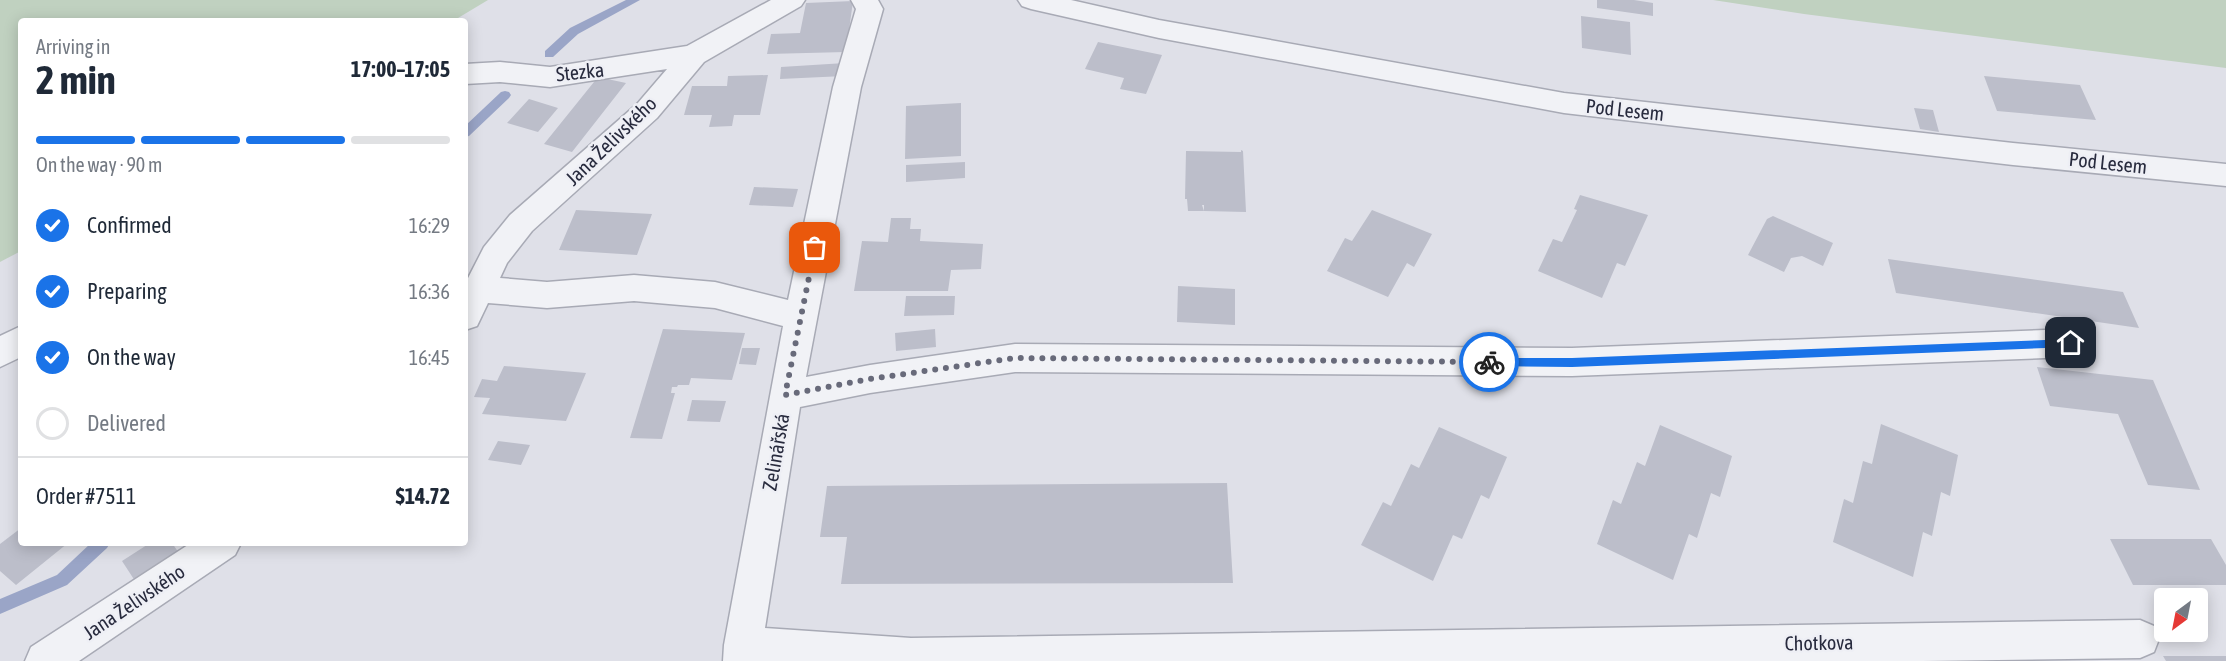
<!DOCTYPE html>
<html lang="en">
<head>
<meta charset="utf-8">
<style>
  body { margin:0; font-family:"Asap Condensed",sans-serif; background:#f2f2f3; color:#1f2937; height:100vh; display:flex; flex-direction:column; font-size:22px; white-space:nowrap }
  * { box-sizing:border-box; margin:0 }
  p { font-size:20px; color:#747a83 }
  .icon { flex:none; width:33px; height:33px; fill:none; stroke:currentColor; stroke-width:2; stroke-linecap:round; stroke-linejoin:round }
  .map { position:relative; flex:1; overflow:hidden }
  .sheet { position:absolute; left:18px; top:18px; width:450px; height:528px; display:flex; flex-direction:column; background:#fff; border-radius:6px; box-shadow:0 3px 15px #0003 }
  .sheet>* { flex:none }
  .needle { width:39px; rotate:212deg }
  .tools { position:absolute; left:2154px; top:588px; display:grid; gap:12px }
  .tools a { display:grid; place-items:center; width:54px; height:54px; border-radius:6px; background:#fff; box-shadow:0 3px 15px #0003; font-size:30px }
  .pin { position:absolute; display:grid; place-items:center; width:51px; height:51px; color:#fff; margin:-26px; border-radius:12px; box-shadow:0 3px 9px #0006 }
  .courier { position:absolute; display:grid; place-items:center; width:60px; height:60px; margin:-30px; border:4px solid #1a73e8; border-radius:50%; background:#fff; color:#222; box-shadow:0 2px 8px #0007 }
  .summary em { font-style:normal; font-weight:700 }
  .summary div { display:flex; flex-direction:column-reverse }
  .summary { display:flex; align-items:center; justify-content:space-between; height:102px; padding:0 18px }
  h1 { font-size:39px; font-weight:700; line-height:45px }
  .bar { display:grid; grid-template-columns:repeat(4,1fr); gap:9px 6px; align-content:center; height:72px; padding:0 18px }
  .bar i { height:8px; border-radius:4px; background:#e0e1e3 }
  .bar .on { background:#1a73e8 }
  .bar p { grid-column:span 4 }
  .line { display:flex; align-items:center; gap:15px; padding:0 18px; border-top:2px solid #e0e1e3 }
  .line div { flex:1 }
  ol { padding:0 18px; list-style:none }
  li { display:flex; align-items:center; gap:18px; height:66px }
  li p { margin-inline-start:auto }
  li .icon { padding:6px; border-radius:50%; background:#1a73e8; color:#fff; stroke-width:4 }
  li:last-child { color:#747a83 }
  li i { width:33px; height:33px; border:3px solid #e0e1e3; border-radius:50% }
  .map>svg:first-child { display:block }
</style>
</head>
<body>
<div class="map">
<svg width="2226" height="661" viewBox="0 0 2226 661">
  <rect width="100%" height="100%" fill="#dfe0e8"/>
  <!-- green -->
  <path fill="#c0d1c0" d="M0 0H488L453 21H21V251L0 262Z
    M1713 0H2226V68L1804 14Z"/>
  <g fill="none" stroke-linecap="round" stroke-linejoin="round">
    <!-- stream -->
    <path fill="#9aa5c7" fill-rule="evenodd" d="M626 0H640L578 34 553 57H545V51L570 28Z
      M505 91 509 92 511 95 509 98 469 136 465 137V126L501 92Z
      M91 543H110L107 548 67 585 0 614V599L57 575Z"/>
  </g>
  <!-- building -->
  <path fill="#bcbeca" d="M1597 0H1634L1653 3V16L1597 8Z
    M853 1 846 52 767 54 771 34 800 33 806 3Z
    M1581 16 1630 22 1631 55 1582 48Z
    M1098 42 1162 55 1146 94 1120 89 1124 78 1085 69Z
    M845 63 844 76 780 79 781 67Z
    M768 75 760 115H734L732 126 709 127 712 115H684L692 86H727L728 76Z
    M1984 76 2080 85 2096 120 1997 111Z
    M598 77 626 83 572 152 544 144Z
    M529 99 558 108 538 132 507 123Z
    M961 103V156L905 159 906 106Z
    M1914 108 1933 110 1939 132 1920 129Z
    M1241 150 1243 151 1246 212 1204 211V205H1202L1204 211H1188L1187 199H1185L1186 151 1241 152Z
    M965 162V178L906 182V165Z
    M754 187 798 189 793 207 749 205Z
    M1580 195 1648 215 1625 266 1617 263 1602 298 1538 271 1553 239 1562 242 1577 210 1574 209Z
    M576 210 652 214 637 255 559 250Z
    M1372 210 1432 234 1414 267 1407 263 1388 297 1327 271 1345 238 1352 241Z
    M1773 216 1833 243 1823 266 1802 256 1791 258 1784 272 1748 255 1767 219Z
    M891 218H911L910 229H921L920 241 983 244 981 269 951 270 948 291H854L862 241 888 242Z
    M1888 259 2123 292 2139 328 1896 293Z
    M1178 286 1235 289V325L1177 322Z
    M906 296H955L954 315 904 316Z
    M663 329 745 333 732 380 691 378 689 385H678L677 387H672L671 393H675L662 439 630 438Z
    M935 329 936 347 896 351 895 333Z
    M742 348H760L756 365 739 364Z
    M504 366 586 373 566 421 482 414 490 398 474 397 482 379 497 381Z
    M2037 367 2153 380 2200 490 2148 485 2118 414 2050 406Z
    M692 400 726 401 720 422 687 421Z
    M1881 424 1958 455 1950 496 1941 492 1932 536 1923 532 1913 577 1833 542 1844 499 1853 503 1863 461 1872 464Z
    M1660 425 1732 456 1720 497 1711 493 1697 538 1689 534 1673 580 1597 544 1613 500 1621 504 1637 462 1645 466Z
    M1439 427 1507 457 1489 499 1481 495 1462 539 1453 535 1433 581 1361 545 1383 502 1391 506 1411 464 1419 468Z
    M498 441 530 445 521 465 488 460Z
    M1227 483 1233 583 841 584 847 537H820L827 486Z
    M21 528V543H68L16 585 0 571V544Z
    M2110 539H2211L2226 565V585H2133Z
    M150 543H172L181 556 137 584 122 561Z
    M2163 656H2226V661H2166Z"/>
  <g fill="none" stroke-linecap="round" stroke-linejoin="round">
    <!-- minor casing -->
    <g stroke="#a8aab5" stroke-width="3">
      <path id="minor" d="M771 0H805L801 6 704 62 657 118 532 231 507 263 500 278 547 282 634 275 715 282 788 300 833 87 856 9 851 0H878L883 9 861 87 806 377 870 365 1015 344 1572 348 2071 329 2083 333 2088 343 2083 353 2071 357 1572 376 1015 372 870 393 800 407 765 628 911 638 2140 620 2154 626 2159 639 2154 652 2140 658 1923 661H723L724 645 783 326 715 308 634 301 547 308 488 303 477 326 465 330V284L484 247 510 215 637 104 667 69 550 87 500 82 465 84V64L500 62 550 67 687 46Z
        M1018 0H1071L1159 20 1564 93 2013 143 2226 164V186L2013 165 1564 113 1159 38 1031 9 1022 6Z
        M21 326V357L0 367V336Z
        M191 543H241L235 555 79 661H25L31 647Z"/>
    </g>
    <!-- minor -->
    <use href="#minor" fill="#f1f2f6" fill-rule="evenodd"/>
  </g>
  <!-- route -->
  <path fill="#1a73e8" d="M2071 339 2076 343 2071 347 1572 367 1489 366 1484 362 1489 358H1572Z"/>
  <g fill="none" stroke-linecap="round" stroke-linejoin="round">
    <!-- done -->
    <path stroke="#686a7a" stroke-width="6" stroke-dasharray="0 10.8" d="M815 248 785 395 870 379 1015 358 1489 362"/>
  </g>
  <g text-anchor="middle" stroke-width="5" stroke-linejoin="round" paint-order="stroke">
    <!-- street labels -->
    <g font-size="20" fill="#282b3e" stroke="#eeeff5">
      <text transform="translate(580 72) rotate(-6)" y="7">Stezka</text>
      <text transform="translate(1625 110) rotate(6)" y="7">Pod Lesem</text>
      <text transform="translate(611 141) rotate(-44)" y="7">Jana Želivského</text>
      <text transform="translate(2108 163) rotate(6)" y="7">Pod Lesem</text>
      <text transform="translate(776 452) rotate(-80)" y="7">Zelinářská</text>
      <text transform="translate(134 602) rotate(-34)" y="7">Jana Želivského</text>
      <text transform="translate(1819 643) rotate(-1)" y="7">Chotkova</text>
    </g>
  </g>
</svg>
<div class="tools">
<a><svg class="needle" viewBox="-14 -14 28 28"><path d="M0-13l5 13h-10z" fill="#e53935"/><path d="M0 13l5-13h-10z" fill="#747a83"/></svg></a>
</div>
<div class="pin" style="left:815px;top:248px;background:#ea580c"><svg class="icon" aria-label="bag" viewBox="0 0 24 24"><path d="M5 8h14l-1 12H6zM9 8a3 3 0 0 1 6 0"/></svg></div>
<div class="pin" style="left:2071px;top:343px;background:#1f2937"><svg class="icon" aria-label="home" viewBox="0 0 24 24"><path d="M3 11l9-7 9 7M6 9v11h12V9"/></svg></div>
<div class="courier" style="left:1489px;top:362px"><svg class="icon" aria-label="bike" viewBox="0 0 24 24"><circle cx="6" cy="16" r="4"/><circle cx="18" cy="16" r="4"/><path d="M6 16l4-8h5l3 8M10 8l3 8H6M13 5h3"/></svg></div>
<section class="sheet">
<div class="summary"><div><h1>2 min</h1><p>Arriving in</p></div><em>17:00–17:05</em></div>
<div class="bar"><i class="on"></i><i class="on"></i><i class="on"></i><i></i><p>On the way · 90 m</p></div>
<ol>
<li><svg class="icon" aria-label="check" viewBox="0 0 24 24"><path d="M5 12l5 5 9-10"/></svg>Confirmed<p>16:29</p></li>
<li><svg class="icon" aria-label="check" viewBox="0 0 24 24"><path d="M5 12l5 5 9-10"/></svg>Preparing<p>16:36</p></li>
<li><svg class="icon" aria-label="check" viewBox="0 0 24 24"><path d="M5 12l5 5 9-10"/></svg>On the way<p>16:45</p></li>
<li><i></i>Delivered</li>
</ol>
<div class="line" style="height:78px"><div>Order #7511</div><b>$14.72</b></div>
</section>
</div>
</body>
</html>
